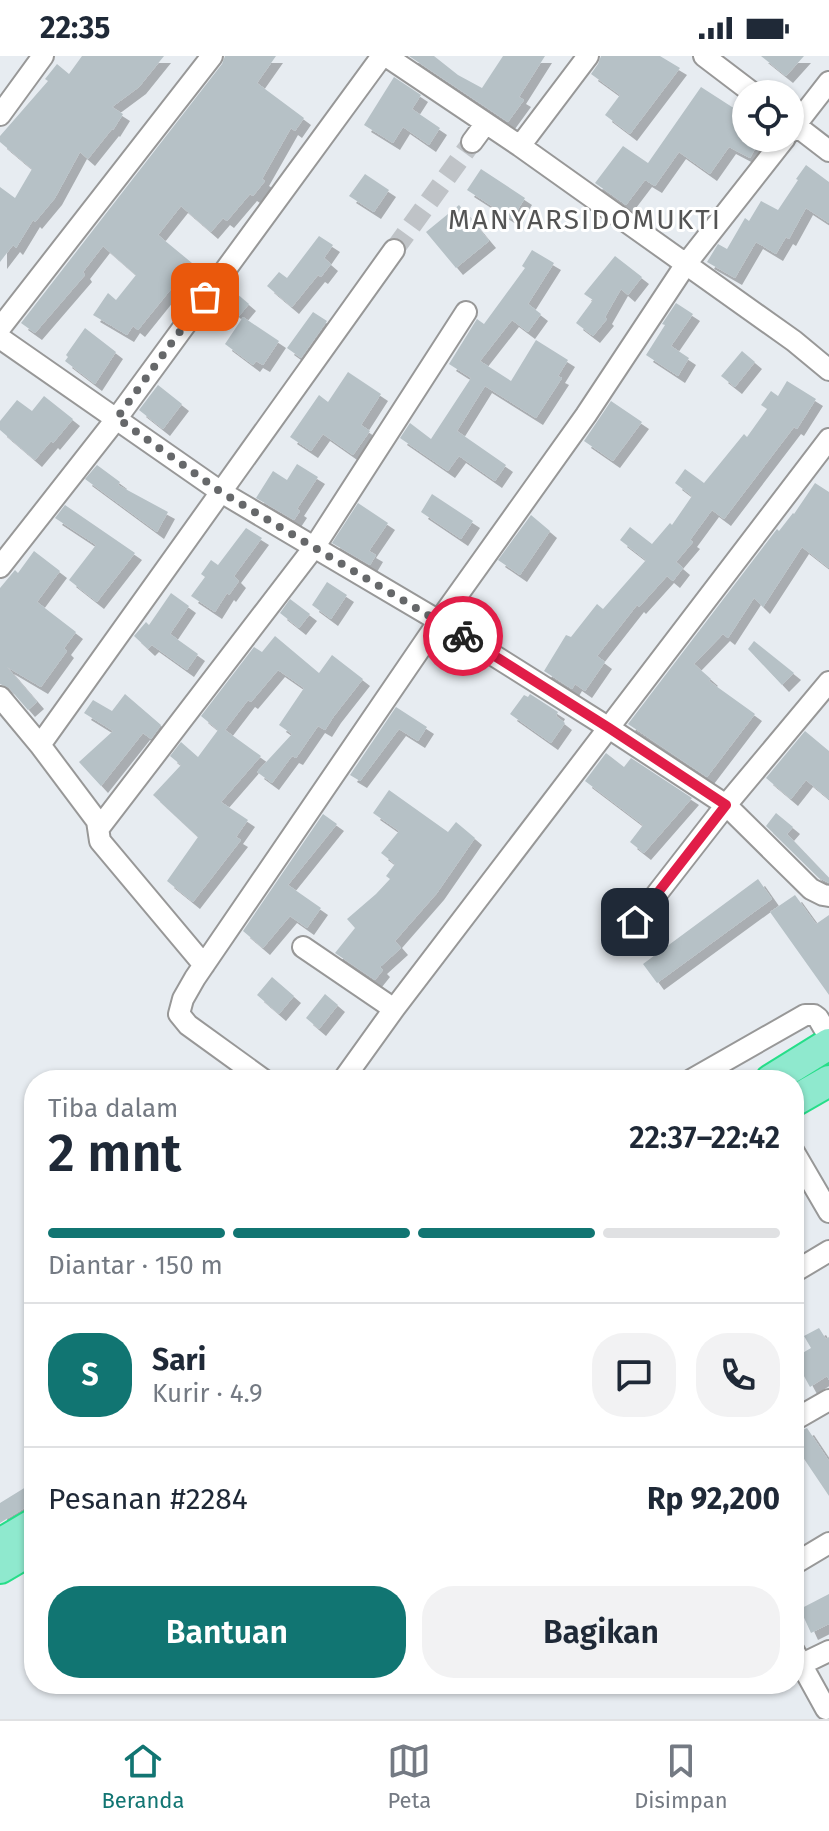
<!DOCTYPE html>
<html lang="id">
<head>
<meta charset="utf-8">
<style>
  body { margin:0; font-family:"Fira Sans",sans-serif; background:#f2f2f3; color:#1f2937; height:100vh; display:flex; flex-direction:column; font-size:30px; white-space:nowrap }
  * { box-sizing:border-box; margin:0 }
  p { font-size:26px; color:#747a83 }
  .icon { flex:none; width:44px; height:44px; fill:none; stroke:currentColor; stroke-width:2; stroke-linecap:round; stroke-linejoin:round }
  .map { position:relative; flex:1; overflow:hidden }
  .details { position:absolute; left:24px; top:1014px; width:780px; height:624px; display:flex; flex-direction:column; background:#fff; border-radius:32px; box-shadow:0 2px 6px #0004 }
  .details>* { flex:none }
  .fabs { position:absolute; left:732px; top:24px; display:grid; gap:16px }
  .fabs a { display:grid; place-items:center; width:72px; height:72px; border-radius:50%; background:#fff; box-shadow:0 2px 6px #0004; font-size:40px }
  .pin { position:absolute; display:grid; place-items:center; width:68px; height:68px; color:#fff; margin:-34px; border-radius:16px; box-shadow:0 4px 12px #0006 }
  .courier { position:absolute; display:grid; place-items:center; width:80px; height:80px; margin:-40px; border:6px solid #e11d48; border-radius:50%; background:#fff; color:#222; box-shadow:0 2px 10px #0007 }
  .overview em { font-style:normal; font-weight:600 }
  .overview div { display:flex; flex-direction:column-reverse }
  .overview { display:flex; align-items:center; justify-content:space-between; height:136px; padding:0 24px }
  h1 { font-size:52px; font-weight:600; line-height:60px }
  .bar { display:grid; grid-template-columns:repeat(4,1fr); gap:12px 8px; align-content:center; height:96px; padding:0 24px }
  .bar i { height:10px; border-radius:6px; background:#e0e1e3 }
  .bar .current { background:#117572 }
  .bar p { grid-column:span 4 }
  .line { display:flex; align-items:center; gap:20px; padding:0 24px; border-top:2px solid #e0e1e3 }
  .line div { flex:1 }
  .round { display:grid; place-items:center; flex:none; width:84px; height:84px; border-radius:32px; background:#f2f2f3 }
  .button { display:flex; gap:16px; margin-top:auto; padding:16px 24px }
  .button a { flex:1; height:92px; border-radius:32px; background:#117572; color:#fff; font-size:32px; font-weight:600; line-height:92px; text-align:center }
  .button a+a { background:#f2f2f3; color:#1f2937 }
  .status { display:flex; justify-content:space-between; align-items:center; height:56px; padding:0 40px; background:#fff; direction:ltr }
  .status svg { height:22px; fill:currentColor }
  .dock { display:flex; justify-content:space-around; align-items:center; height:112px; border-top:2px solid #e0e1e3; background:#fff; font-size:22px; color:#747a83 }
  .dock a { display:grid; justify-items:center; gap:4px }
  .dock .current { color:#117572 }
  .map>svg:first-child { display:block }
</style>
</head>
<body>
<div class="status"><b>22:35</b><svg viewBox="0 0 49 12"><path d="M0 12V9h3v3zM5 12V6h3v6zM10 12V3h3v9zM15 12V0h3v12zM26 1h20v11H26zM47 4h2v5h-2z"/></svg></div>
<div class="map">
<svg width="829" height="1663" viewBox="0 0 829 1663">
  <defs>
    <filter id="shadow"><feDropShadow dx="7" dy="7" stdDeviation="0" flood-color="#0004"/></filter>
  </defs>
  <rect width="100%" height="100%" fill="#e7ecf1"/>
  <!-- building -->
  <path fill="#b6c1c6" filter="url(#shadow)" d="M82 0H164L139 31 112 51 123 58 113 74 112 73 88 103 80 96 55 142 35 166 33 164 16 192 13 189 0 206V131L15 142 32 113 0 86V80L48 25 45 23 57 8 69 18Z
    M225 0H276L257 27 304 62 295 75 291 72 262 123 265 125 253 140 250 138 227 165 223 162 211 176 181 150 158 179 192 207 138 274 133 270 127 279 93 259 108 237 116 244 136 219 103 190 83 216 85 219 35 277 21 267 222 8Z
    M409 0H434L458 19 482 32 503 0H545L519 41 524 44 508 66Z
    M601 0H660L680 12 630 78 605 59 620 39 591 18 598 8Z
    M761 0H804L786 20Z
    M394 21 421 39 412 53 440 72 429 89 403 71 393 87 364 69Z
    M701 31 746 60V82H761L750 102 729 91 710 118 679 96 655 130 645 124 626 149 595 127 623 90 648 107Z
    M806 109 829 126V167L806 152 789 183 786 181 776 198 756 186 735 222 707 206 718 188 727 193 745 162 749 165 761 145 778 154 798 124 796 123Z
    M481 113 525 142 512 163 467 134Z
    M365 118 389 134 374 156 349 140Z
    M459 149 489 185 456 212 426 176Z
    M319 180 333 189 324 202 331 208 321 221 318 219 292 251 267 230 279 216 287 222Z
    M532 194 554 207 528 248 541 258 528 276 512 264 480 305 511 325 536 284 568 304 558 320 562 322 536 362 485 330 457 375 506 409 495 425 459 400 448 415 400 382 410 367 431 383 471 322 449 308 477 263 484 268 525 212 522 210Z
    M615 200 642 221 628 239 621 233 605 261 607 263 593 280 576 267 593 244 584 238Z
    M229 231 249 248 239 260 219 244Z
    M676 247 693 258 671 290 689 302 678 320 646 299 665 269 662 268Z
    M313 256 327 265 301 302 287 292Z
    M243 261 279 285 263 309 256 305 253 309 225 288Z
    M85 272 116 296 95 328 65 305 68 301 66 299Z
    M742 295 755 306 735 331 721 320Z
    M348 316 381 338 361 369 370 375 353 399 323 378 311 395 290 381 319 339 328 346Z
    M787 325 816 343 797 373 794 371 724 463 712 454 690 484 693 486 676 506 683 512 673 525 667 520 639 551 637 549 597 600 605 606 585 635 575 628 572 633 544 615 566 579 571 581 597 548 603 553 646 504 620 484 630 471 652 488 670 467 672 469 692 440 675 427 685 413 704 427 744 378 747 381 767 353 761 349 771 335 778 340Z
    M158 329 182 348 163 373 139 354Z
    M44 340 73 363 53 387 51 385 35 404 0 374V365L17 344 32 355Z
    M611 345 642 366 613 405 584 385Z
    M297 408 318 421 297 453 300 455 294 464 256 442 273 415 287 424Z
    M97 409 120 426 118 429 168 456 157 476 85 423Z
    M815 427 829 436V512L802 491 763 551 754 542 728 582 723 578 694 608 711 623 709 625 755 658 707 721 628 668 777 473 779 475 793 457 794 458Z
    M432 438 473 465 461 483 421 456Z
    M358 447 388 467 369 495 376 499 370 509 332 487Z
    M65 449 135 497 97 546 69 524 96 489 55 462Z
    M531 459 550 475 520 519 498 504Z
    M246 472 262 482 234 520 239 525 229 539 227 537 215 556 191 540 205 521 201 518 211 504 218 509Z
    M34 495 60 515 37 546 76 576 64 592 67 595 41 631 7 611 37 646 28 654 9 632 0 628V532L15 514 18 517Z
    M327 526 347 539 331 563 312 549Z
    M171 537 189 550 170 578 198 598 187 614 152 589 148 593 134 580 146 566 149 569Z
    M290 543 310 558 299 572 280 557Z
    M275 580 319 617 332 599 363 623 334 660 325 674 318 670 296 702 292 700 272 727 257 716 292 678 279 669 304 632 278 614 251 646 248 644 225 674 261 700 221 746 248 764 236 781 241 784 193 846 167 825 198 781 153 739 181 709 170 700 181 686 198 701 218 674 201 660 254 591 262 596Z
    M754 585 794 617 782 629 748 593Z
    M125 638 161 669 151 683 143 677 101 730 79 706 113 675 84 657 93 644 112 655Z
    M530 638 558 656 556 660 565 667 551 687 510 658 524 639 528 641Z
    M396 651 427 671 418 685 399 673 360 725 350 719Z
    M805 675 829 695V743L806 724 791 743 766 722Z
    M606 697 624 711 631 702 692 742 644 797 630 786 643 769 585 725Z
    M389 734 448 776 456 766 475 782 437 837 395 885 401 892 380 911 383 914 375 924 335 897 355 872 347 863 376 838 390 823 386 820 395 808 381 797 399 775 373 757Z
    M776 757 793 771 787 778 829 822V827L819 822 766 770Z
    M323 758 337 768 288 829 321 852 307 872 290 860 263 892 243 875Z
    M758 823 772 843 657 927 643 908Z
    M795 839 816 868 829 859V939L770 856Z
    M272 921 294 940 279 958 257 939Z
    M325 938 338 949 319 973 306 962Z
    M819 1272 826 1283 829 1281V1324L827 1320 810 1331 794 1302 811 1292 804 1280Z
    M807 1372 829 1405V1440L794 1388V1378Z
    M34 1426V1446L0 1467V1447Z
    M829 1538V1568L811 1577 800 1553Z"/>
  <g fill="none" stroke-linecap="round" stroke-linejoin="round">
    <!-- minor-tunnel -->
    <path stroke="#bfc3c7" stroke-width="20" stroke-dasharray="20 10" stroke-linecap="butt" d="M394 194 472 86"/>
    <!-- minor casing -->
    <g stroke="#989898" stroke-width="24">
      <path id="minor" d="M386 0 520 90 794 285 829 314
        M704 0 754 38
        M0 59 43 0
        M790 65 829 95
        M790 76 829 26
        M472 86 486 67
        M520 90 588 0
        M0 272 212 0
        M0 282 221 436 439 565 609 672 726 749 811 833 823 839 829 840
        M0 511 117 362 382 0
        M0 641 40 689 97 765 100 785 204 909
        M40 689 394 194
        M99 772 315 490 466 256
        M635 866 726 749 829 626
        M303 891 394 953
        M264 1024 188 969 179 958 183 943 195 922 439 565 586 359 686 208 785 82
        M343 1024 394 953 829 383
        M691 1024 805 959H814L818 962 829 981
        M794 1096 829 1156
        M794 1216 829 1195
        M794 1364 829 1344
        M794 1508 829 1487
        M794 1595 826 1653
        M802 1608 829 1595"/>
    </g>
    <!-- highway casing -->
    <g stroke="#26de89" stroke-width="34">
      <path id="highway" d="M771 1024 829 988
        M794 1045 829 1025
        M0 1488 34 1468
        M0 1512 34 1492"/>
    </g>
    <!-- minor -->
    <use href="#minor" stroke="#fff" stroke-width="20"/>
    <!-- highway -->
    <use href="#highway" stroke="#8fe9ce" stroke-width="30"/>
  </g>
  <g fill="none" stroke-linecap="round" stroke-linejoin="round">
    <!-- done -->
    <path stroke="#66686a" stroke-width="8" stroke-dasharray="0 14.4" d="M205 241 117 362 221 436 463 580"/>
    <!-- route -->
    <path stroke="#e11d48" stroke-width="10" d="M463 580 609 672 726 749 635 866"/>
  </g>
  <g text-anchor="middle" stroke-width="6" stroke-linejoin="round" paint-order="stroke">
    <!-- quarter labels -->
    <g font-size="28" letter-spacing="2" fill="#545454" stroke="#fff">
      <text x="585" y="173">MANYARSIDOMUKTI</text>
    </g>
  </g>
</svg>
<div class="fabs">
<a><svg class="icon" aria-label="locate" viewBox="0 0 24 24"><circle cx="12" cy="12" r="6"/><path d="M12 2v4M12 18v4M2 12h4M18 12h4"/></svg></a>
</div>
<div class="pin" style="left:205px;top:241px;background:#ea580c"><svg class="icon" aria-label="bag" viewBox="0 0 24 24"><path d="M5 8h14l-1 12H6zM9 8a3 3 0 0 1 6 0"/></svg></div>
<div class="pin" style="left:635px;top:866px;background:#1f2937"><svg class="icon" aria-label="home" viewBox="0 0 24 24"><path d="M3 11l9-7 9 7M6 9v11h12V9"/></svg></div>
<div class="courier" style="left:463px;top:580px"><svg class="icon" aria-label="bike" viewBox="0 0 24 24"><circle cx="6" cy="16" r="4"/><circle cx="18" cy="16" r="4"/><path d="M6 16l4-8h5l3 8M10 8l3 8H6M13 5h3"/></svg></div>
<section class="details">
<div class="overview"><div><h1>2 mnt</h1><p>Tiba dalam</p></div><em>22:37–22:42</em></div>
<div class="bar"><i class="current"></i><i class="current"></i><i class="current"></i><i></i><p>Diantar · 150 m</p></div>
<div class="line" style="height:144px"><b class="round" style="background:#117572;color:#fff">S</b><div><b>Sari</b><p>Kurir · 4.9</p></div><a class="round"><svg class="icon" aria-label="chat" viewBox="0 0 24 24"><path d="M4 5h16v11H9l-5 4z"/></svg></a><a class="round"><svg class="icon" aria-label="phone" viewBox="0 0 24 24"><path d="M5 4h4l2 5-3 2q2 4 5 5l2-3 5 2v4C11 20 4 13 5 4z"/></svg></a></div>
<div class="line" style="height:104px"><div>Pesanan #2284</div><b>Rp 92,200</b></div>
<div class="button"><a>Bantuan</a><a>Bagikan</a></div>
</section>
</div>
<nav class="dock">
<a class="current"><svg class="icon" aria-label="home" viewBox="0 0 24 24"><path d="M3 11l9-7 9 7M6 9v11h12V9"/></svg>Beranda</a>
<a><svg class="icon" aria-label="map" viewBox="0 0 24 24"><path d="M3 6l6-2 6 2 6-2v14l-6 2-6-2-6 2zM9 4v14M15 6v14"/></svg>Peta</a>
<a><svg class="icon" aria-label="saved" viewBox="0 0 24 24"><path d="M7 4h10v16l-5-4-5 4z"/></svg>Disimpan</a>
</nav>
</body>
</html>
